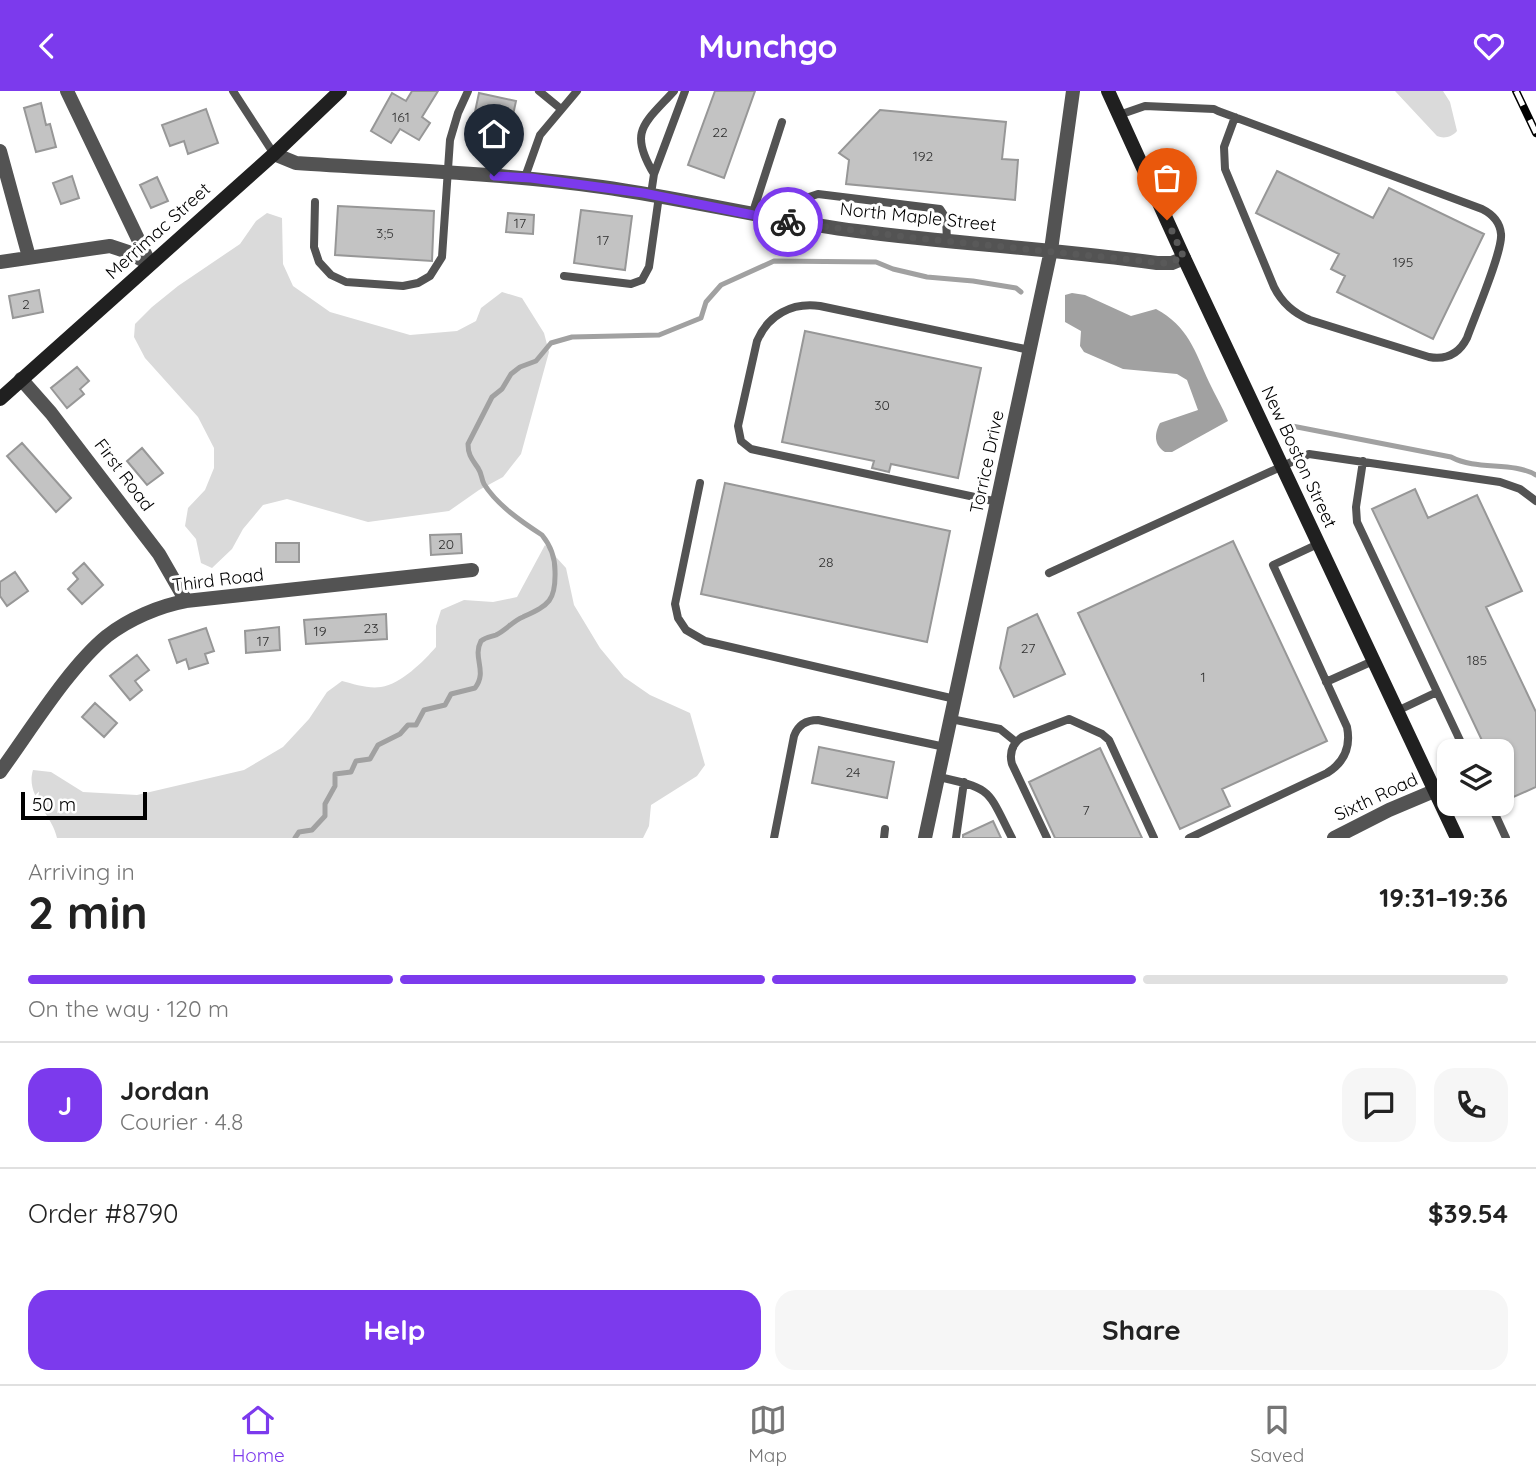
<!DOCTYPE html>
<html lang="en">
<head>
<meta charset="utf-8">
<style>
  body { margin:0; font-family:Quicksand,sans-serif; background:#f6f6f6; color:#222; height:100vh; display:flex; flex-direction:column; font-size:26px; white-space:nowrap }
  * { box-sizing:border-box; margin:0 }
  p { font-size:23px; color:#767676 }
  .icon { flex:none; width:38px; height:38px; fill:none; stroke:currentColor; stroke-width:2; stroke-linecap:round; stroke-linejoin:round }
  .map { position:relative; height:747px; overflow:hidden }
  .drawer { display:flex; flex-direction:column; background:#fff; flex:1 }
  .drawer>* { flex:none }
  .tools { position:absolute; left:1437px; top:648px; display:grid; gap:14px }
  .tools a { display:grid; place-items:center; width:77px; height:77px; border-radius:14px; background:#fff; box-shadow:0 2px 5px #0004; font-size:35px }
  .scale { position:absolute; left:21px; bottom:18px; width:126px; box-sizing:border-box; padding-left:7px; border:4px solid #000; border-top:0; font-size:19px; line-height:24px; white-space:nowrap; color:#000; -webkit-text-stroke:5px #fff; paint-order:stroke }
  .pin { position:absolute; display:grid; place-items:center; width:60px; height:60px; color:#fff; margin:-72px -30px; border-radius:50% 50% 50% 0; rotate:-45deg; box-shadow:0 0 7px #0007 }
  .pin .icon { rotate:45deg }
  .courier { position:absolute; display:grid; place-items:center; width:70px; height:70px; margin:-35px; border:5px solid #7c3aed; border-radius:50%; background:#fff; color:#222; box-shadow:0 2px 9px #0007 }
  .overview em { font-style:normal; font-weight:700 }
  .overview div { display:flex; flex-direction:column-reverse }
  .overview { display:flex; align-items:center; justify-content:space-between; height:119px; padding:0 28px }
  h1 { font-size:46px; font-weight:700; line-height:52px }
  .bar { display:grid; grid-template-columns:repeat(4,1fr); gap:10px 7px; align-content:center; height:84px; padding:0 28px }
  .bar i { height:9px; border-radius:5px; background:#e0e0e0 }
  .bar .selected { background:#7c3aed }
  .bar p { grid-column:span 4 }
  .line { display:flex; align-items:center; gap:18px; padding:0 28px; border-top:2px solid #e0e0e0 }
  .line div { flex:1 }
  .round { display:grid; place-items:center; flex:none; width:74px; height:74px; border-radius:21px; background:#f6f6f6 }
  .button { display:flex; gap:14px; margin-top:auto; padding:14px 28px }
  .button a { flex:1; height:80px; border-radius:21px; background:#7c3aed; color:#fff; font-size:28px; font-weight:700; line-height:80px; text-align:center }
  .button a+a { background:#f6f6f6; color:#222 }
  header { display:flex; justify-content:space-between; align-items:center; height:91px; padding:0 28px; background:#7c3aed; color:#fff; font-size:32px; font-weight:700 }
  .tabs { display:flex; justify-content:space-around; align-items:center; height:98px; border-top:2px solid #e0e0e0; background:#fff; font-size:19px; color:#767676 }
  .tabs a { display:grid; justify-items:center; gap:4px }
  .tabs .selected { color:#7c3aed }
  .map>svg:first-child { display:block }
</style>
</head>
<body>
<header><svg class="icon" aria-label="back" viewBox="0 0 24 24"><path d="M15 5l-7 7 7 7"/></svg>Munchgo<svg class="icon" aria-label="heart" viewBox="0 0 24 24"><path d="M12 20l-8-8c-3-5 5-10 8-4 3-6 11-1 8 4z"/></svg></header>
<div class="map">
<svg width="1536" height="747" viewBox="0 0 1536 747">
  <rect width="100%" height="100%" fill="#fff"/>
  <!-- green -->
  <path fill="#dadada" d="M1395 0H1443L1450 11 1457 40C1452 46 1444 48 1437 45Z
    M267 122 282 127 283 173 293 195 330 221 410 244 457 240 476 230 481 217 502 201 522 207 544 242 549 261 521 363 503 386 479 399 449 420 368 431 287 408 263 414 243 438 232 458 212 477 201 472 196 448 185 435 188 417 205 399 214 377V357L198 326 145 267 134 246 135 233 152 216 178 195 240 153 256 130Z
    M545 454 566 477 574 514 600 557 624 586 650 604 690 622 705 674 697 685 651 714 649 735 643 747H57C52 723 25 705 33 679L51 681 83 701 137 704 244 679 283 656 309 628 327 601 342 590C354 593 368 598 381 596 401 593 424 570 436 556V535L441 519 464 509 493 511 517 506Z"/>
  <!-- water -->
  <path fill="#a1a1a1" d="M1072 202 1085 204 1131 225 1156 218C1188 235 1195 260 1209 291 1215 304 1223 317 1228 330L1172 361H1165C1154 354 1154 343 1160 332L1198 319 1187 289 1177 283 1123 278 1084 261 1080 255 1081 240 1065 231V204Z"/>
  <g fill="none" stroke-linecap="round" stroke-linejoin="round">
    <!-- stream -->
    <path stroke="#a1a1a1" stroke-width="5" d="M1292 335 1451 366C1477 380 1512 370 1536 384
      M295 747 299 741 312 739 325 725V713L335 695V683L351 681 356 670 370 668 378 654 400 643 408 634H416L424 619 445 614 451 603 475 597C488 580 472 567 481 550 486 546 490 546 496 544 506 539 513 530 523 526 548 514 556 511 555 480 555 467 551 455 542 444 522 431 497 414 484 393 481 387 482 383 478 377 472 368 468 364 468 353L492 306 502 298 511 283 520 276 536 270 551 252 572 246 659 244 701 227 706 211 721 194 774 170 876 171 893 178 927 186 973 190 1016 197 1021 201"/>
  </g>
  <!-- building -->
  <path fill="#c3c3c3" stroke="#979797" stroke-width="2" d="M412 0H438L422 26 430 32 419 49 400 38 391 52 371 40 392 2 406 10Z
    M715 0H755L724 87 688 74Z
    M479 2 516 10 505 61 468 54Z
    M41 12 46 34 50 33 56 56 36 61 24 17Z
    M206 18 218 52 188 63 184 50 170 55 162 34Z
    M880 19 1006 31 1002 68 1018 69 1015 109 846 93 849 69 839 62Z
    M1277 80 1373 127 1389 97 1484 143 1433 248 1337 201 1345 185 1331 178 1339 163 1256 122Z
    M72 85 79 107 61 113 53 92Z
    M157 86 168 110 151 117 140 94Z
    M338 115 434 120 432 170 335 164Z
    M581 119 632 125 625 179 574 172Z
    M508 122 534 124 533 143 506 141Z
    M39 199 43 221 13 227 9 205Z
    M805 240 981 277 958 387 891 373 889 381 872 377 874 370 782 351Z
    M77 276 89 290 80 298 84 303 67 317 51 297Z
    M22 352 71 407 56 421 7 365Z
    M142 357 163 382 147 394 127 370Z
    M725 392 950 440 927 551 701 503Z
    M1415 398 1428 427 1477 404 1522 500 1486 516 1536 621V696L1509 708 1502 691V660H1487L1372 418Z
    M461 443 462 462 431 464 430 444Z
    M1233 450 1327 650 1222 698 1230 715 1180 738 1078 522Z
    M276 452H299V471H276Z
    M84 472 103 494 82 513 68 498 78 488 73 482Z
    M15 481 28 500 7 515 0 505V491Z
    M386 523 387 548 306 553 304 529Z
    M1037 523 1065 583 1014 606 1000 577 1008 537Z
    M279 536 280 559 246 562 245 540Z
    M206 537 214 560 205 563 208 572 189 578 186 568 177 572 169 549Z
    M137 564 149 579 135 590 142 599 130 609 110 585Z
    M95 612 117 632 104 646 82 626Z
    M819 656 894 671 887 707 812 692Z
    M1100 657 1142 747H1055L1029 691Z
    M993 730 1001 747H963V744Z"/>
  <g fill="none" stroke-linecap="round" stroke-linejoin="round">
    <!-- service -->
    <path stroke="#535353" stroke-width="8" d="M233 0 274 63
      M539 0 561 18
      M1119 24 1145 15 1214 18 1218 20 1482 118C1492 123 1500 131 1501 143 1503 160 1474 227 1467 247 1459 263 1446 269 1429 266L1310 229C1293 222 1282 212 1274 196L1225 78 1224 56 1235 26
      M654 83C628 40 644 33 674 0
      M525 86 540 44 577 0
      M651 103 654 83 685 0
      M315 111 314 156 319 171 331 184 346 191 403 195 418 192 430 185 442 166 450 49 458 22 468 0
      M752 124 782 31
      M781 127 803 108 818 103 940 118 946 127 947 150
      M564 185 631 193 642 189 649 176 659 105
      M1363 370 1356 416 1357 431 1465 660
      M700 392 675 513 678 527 686 539 705 550 955 608
      M998 411 751 358 741 350 738 335 757 250C768 224 792 211 820 215L1030 259
      M1049 482 1309 363 1500 391 1520 398 1536 410
      M1326 591 1373 570
      M1397 620 1437 601
      M951 628 1000 638 1016 651
      M939 686C993 698 987 698 1012 747
      M1490 712 1506 747
      M774 747 794 645C798 634 806 629 818 629L945 656
      M884 747 885 738
      M956 747 964 691
      M1047 747 1012 673C1009 662 1012 653 1022 646L1069 628 1102 643 1109 649 1154 747
      M1189 747 1327 682C1345 671 1351 656 1347 636L1273 474 1318 453"/>
    <!-- minor -->
    <path stroke="#535353" stroke-width="14" d="M67 0 150 173
      M0 60 29 166
      M274 63 296 72C398 79 501 82 602 96 687 108 771 129 857 140 957 153 1057 158 1157 172H1172L1184 167
      M0 171 110 155 128 161 150 173
      M21 288 51 322 159 463 186 510
      M0 681C30 640 69 576 107 545 129 528 159 515 186 510L472 479
      M925 747 1051 159 1073 0
      M1334 747 1389 719 1434 700"/>
    <!-- secondary -->
    <path stroke="#202020" stroke-width="14" d="M1108 0 1184 167 1457 747
      M0 308 274 63 340 0"/>
    <!-- rail casing -->
    <g stroke="#000" stroke-width="8">
      <path id="rail" d="M1516 0 1536 42"/>
    </g>
    <!-- rail -->
    <use href="#rail" stroke="#fff" stroke-width="5" stroke-dasharray="16" stroke-linecap="butt"/>
  </g>
  <g fill="none" stroke-linecap="round" stroke-linejoin="round">
    <!-- done -->
    <path stroke="#595959" stroke-width="7" stroke-dasharray="0 12.6" d="M788 131 915 147 1164 172 1184 167 1167 129"/>
    <!-- route -->
    <path stroke="#7c3aed" stroke-width="9" d="M494 85 531 87 643 102 788 131"/>
  </g>
  <g text-anchor="middle" stroke-width="6" stroke-linejoin="round" paint-order="stroke">
    <!-- number labels -->
    <g font-size="14" fill="#313131">
      <text x="401" y="31">161</text>
      <text x="720" y="46">22</text>
      <text x="923" y="70">192</text>
      <text x="520" y="137">17</text>
      <text x="385" y="147">3;5</text>
      <text x="603" y="154">17</text>
      <text x="1403" y="176">195</text>
      <text x="26" y="218">2</text>
      <text x="882" y="319">30</text>
      <text x="446" y="458">20</text>
      <text x="826" y="476">28</text>
      <text x="371" y="542">23</text>
      <text x="320" y="545">19</text>
      <text x="263" y="555">17</text>
      <text x="1028" y="562">27</text>
      <text x="1477" y="574">185</text>
      <text x="1203" y="591">1</text>
      <text x="853" y="686">24</text>
      <text x="1086" y="724">7</text>
    </g>
    <!-- street labels -->
    <g font-size="18" fill="#000" stroke="#fff">
      <text transform="translate(918 126) rotate(6)" y="6">North Maple Street</text>
      <text transform="translate(158 140) rotate(-42)" y="6">Merrimac Street</text>
      <text transform="translate(1299 366) rotate(65)" y="6">New Boston Street</text>
      <text transform="translate(987 371) rotate(-78)" y="6">Torrice Drive</text>
      <text transform="translate(124 384) rotate(53)" y="6">First Road</text>
      <text transform="translate(218 489) rotate(-7)" y="6">Third Road</text>
      <text transform="translate(1376 706) rotate(-25)" y="6">Sixth Road</text>
    </g>
  </g>
</svg>
<div class="tools">
<a><svg class="icon" aria-label="layers" viewBox="0 0 24 24"><path d="M12 4l9 5-9 5-9-5zM3 14l9 5 9-5"/></svg></a>
</div>
<div class="scale">50 m</div>
<div class="pin" style="left:1167px;top:129px;background:#ea580c"><svg class="icon" aria-label="bag" viewBox="0 0 24 24"><path d="M5 8h14l-1 12H6zM9 8a3 3 0 0 1 6 0"/></svg></div>
<div class="pin" style="left:494px;top:85px;background:#1f2937"><svg class="icon" aria-label="home" viewBox="0 0 24 24"><path d="M3 11l9-7 9 7M6 9v11h12V9"/></svg></div>
<div class="courier" style="left:788px;top:131px"><svg class="icon" aria-label="bike" viewBox="0 0 24 24"><circle cx="6" cy="16" r="4"/><circle cx="18" cy="16" r="4"/><path d="M6 16l4-8h5l3 8M10 8l3 8H6M13 5h3"/></svg></div>
</div>
<section class="drawer">
<div class="overview"><div><h1>2 min</h1><p>Arriving in</p></div><em>19:31–19:36</em></div>
<div class="bar"><i class="selected"></i><i class="selected"></i><i class="selected"></i><i></i><p>On the way · 120 m</p></div>
<div class="line" style="height:126px"><b class="round" style="background:#7c3aed;color:#fff">J</b><div><b>Jordan</b><p>Courier · 4.8</p></div><a class="round"><svg class="icon" aria-label="chat" viewBox="0 0 24 24"><path d="M4 5h16v11H9l-5 4z"/></svg></a><a class="round"><svg class="icon" aria-label="phone" viewBox="0 0 24 24"><path d="M5 4h4l2 5-3 2q2 4 5 5l2-3 5 2v4C11 20 4 13 5 4z"/></svg></a></div>
<div class="line" style="height:91px"><div>Order #8790</div><b>$39.54</b></div>
<div class="button"><a>Help</a><a>Share</a></div>
</section>
<nav class="tabs">
<a class="selected"><svg class="icon" aria-label="home" viewBox="0 0 24 24"><path d="M3 11l9-7 9 7M6 9v11h12V9"/></svg>Home</a>
<a><svg class="icon" aria-label="map" viewBox="0 0 24 24"><path d="M3 6l6-2 6 2 6-2v14l-6 2-6-2-6 2zM9 4v14M15 6v14"/></svg>Map</a>
<a><svg class="icon" aria-label="saved" viewBox="0 0 24 24"><path d="M7 4h10v16l-5-4-5 4z"/></svg>Saved</a>
</nav>
</body>
</html>
